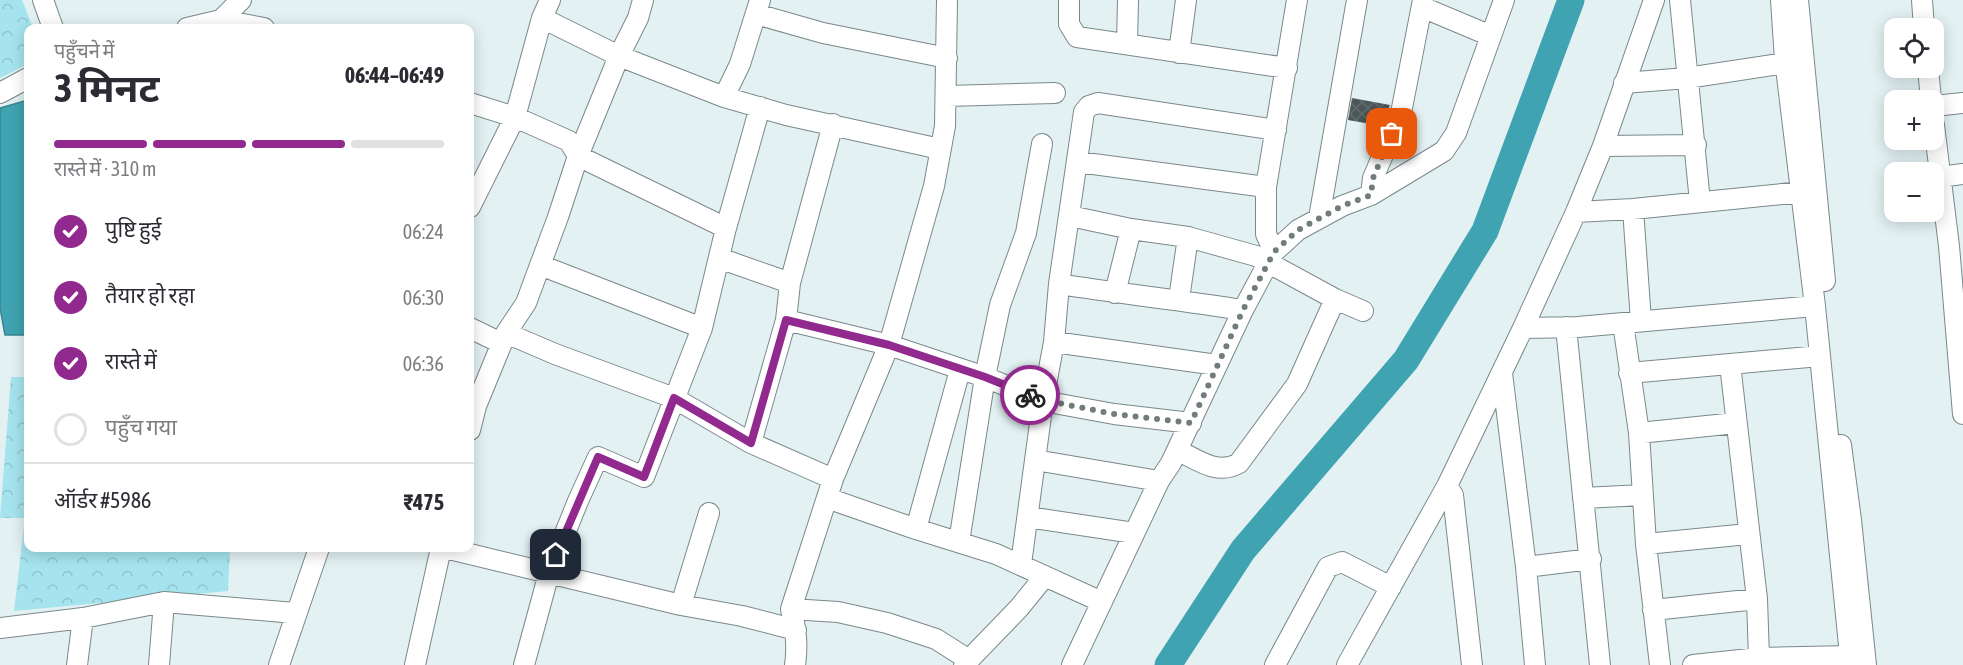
<!DOCTYPE html>
<html lang="hi">
<head>
<meta charset="utf-8">
<style>
  body { margin:0; font-family:"Asap Condensed","Noto Sans Devanagari",sans-serif; background:#f2f2f3; color:#2b2b33; height:100vh; display:flex; flex-direction:column; font-size:22px; white-space:nowrap }
  * { box-sizing:border-box; margin:0 }
  p { font-size:20px; color:#7c7c81 }
  .icon { flex:none; width:33px; height:33px; fill:none; stroke:currentColor; stroke-width:2; stroke-linecap:round; stroke-linejoin:round }
  .map { position:relative; flex:1; overflow:hidden }
  .details { position:absolute; left:24px; top:24px; width:450px; height:528px; display:flex; flex-direction:column; background:#fff; border-radius:12px; box-shadow:0 3px 15px #0003 }
  .details>* { flex:none }
  .fabs { position:absolute; left:1884px; top:18px; display:grid; gap:12px }
  .fabs a { display:grid; place-items:center; width:60px; height:60px; border-radius:12px; background:#fff; box-shadow:0 3px 15px #0003; font-size:30px }
  .pin { position:absolute; display:grid; place-items:center; width:51px; height:51px; color:#fff; margin:-26px; border-radius:12px; box-shadow:0 3px 9px #0006 }
  .courier { position:absolute; display:grid; place-items:center; width:60px; height:60px; margin:-30px; border:4px solid #91298e; border-radius:50%; background:#fff; color:#222; box-shadow:0 2px 8px #0007 }
  .summary em { font-style:normal; font-weight:700 }
  .summary div { display:flex; flex-direction:column-reverse }
  .summary { display:flex; align-items:center; justify-content:space-between; height:102px; padding:0 30px }
  h1 { font-size:39px; font-weight:700; line-height:45px }
  .bar { display:grid; grid-template-columns:repeat(4,1fr); gap:9px 6px; align-content:center; height:72px; padding:0 30px }
  .bar i { height:8px; border-radius:4px; background:#e1e1e2 }
  .bar .selected { background:#91298e }
  .bar p { grid-column:span 4 }
  .line { display:flex; align-items:center; gap:15px; padding:0 30px; border-top:2px solid #e1e1e2 }
  .line div { flex:1 }
  ol { padding:0 30px; list-style:none }
  li { display:flex; align-items:center; gap:18px; height:66px }
  li p { margin-inline-start:auto }
  li .icon { padding:6px; border-radius:50%; background:#91298e; color:#fff; stroke-width:4 }
  li:last-child { color:#7c7c81 }
  li i { width:33px; height:33px; border:3px solid #e1e1e2; border-radius:50% }
  .map>svg:first-child { display:block }
</style>
</head>
<body>
<div class="map">
<svg width="1963" height="665" viewBox="0 0 1963 665">
  <defs>
    <pattern id="park-crowns" width="20" height="18" patternUnits="userSpaceOnUse" patternTransform="scale(1.5)"><rect width="20" height="18" fill="#a5e4ee"/><path d="M2 6a3 3 0 1 1 6 0M12 15a3 3 0 1 1 6 0" fill="none" stroke="#8fc4cd"/></pattern>
    <pattern id="building-cross-hatch" width="8" height="8" patternUnits="userSpaceOnUse" patternTransform="scale(1.5)"><rect width="8" height="8" fill="#4b5759"/><path d="M0 0l8 8M0 8l8-8" fill="none" stroke="#636d6f"/></pattern>
  </defs>
  <rect width="100%" height="100%" fill="#e3f1f3"/>
  <!-- park -->
  <path fill="url(#park-crowns)" d="M0 0H22L33 28H28V64L0 78Z
    M11 377H28V548H230L228 591 14 611 25 518H0Z"/>
  <!-- water -->
  <path fill="#40a3b2" stroke="#3d848f" stroke-width="1.5" d="M28 100V335H5L0 308V108Z"/>
  <g fill="none" stroke-linecap="round" stroke-linejoin="round">
    <!-- river -->
    <path stroke="#40a3b2" stroke-width="27" d="M1168 665 1243 550 1406 360 1485 231 1571 0"/>
  </g>
  <!-- building -->
  <path fill="url(#building-cross-hatch)" d="M1352 98 1390 105 1382 126 1348 120Z"/>
  <g fill="none" stroke-linecap="round" stroke-linejoin="round">
    <!-- minor casing -->
    <g stroke="#7b888b" stroke-width="22">
      <path id="minor" d="M43 0 53 28
        M1069 0V24L1077 37 1287 68
        M1680 0 1700 202
        M1781 0 1785 60 1815 306 1851 665
        M1798 0 1825 281
        M1922 0 1924 28
        M1422 7 1491 36
        M756 14 823 33 947 58
        M542 18 619 56 724 97 786 115 940 149
        M221 20 241 0
        M187 28 221 20 264 28
        M1127 44 1128 0
        M1179 53 1186 0
        M1928 68 1931 100
        M1624 83 1687 78 1786 63
        M0 93 28 78
        M947 96 1055 93
        M724 97 740 64 760 0
        M470 103 515 117 569 141 578 156 726 228
        M1934 106 1963 103
        M833 124 790 283 786 320 889 345 985 377 1043 401 1114 414 1191 423
        M1934 125 1949 246 1963 414
        M1603 146 1696 145
        M1078 162 1266 187
        M1940 177 1963 174
        M1371 195 1373 178 1401 113 1423 0
        M470 207 515 117 542 18 550 0
        M1633 209 1641 321
        M1576 212 1633 209 1802 192
        M1070 216 1131 229 1188 237 1256 256 1335 299 1363 311
        M1319 218 1357 0
        M1274 252 1266 234V187L1297 0
        M719 258 790 283
        M540 265 702 328
        M1059 284C1121 294 1182 300 1243 310
        M1115 293 1131 229
        M1179 299 1188 237
        M1623 323 1639 433 1646 544 1660 665
        M1566 327 1600 665
        M470 328 501 343
        M1523 328 1578 327 1815 306
        M506 333 555 354 674 398 751 443 833 479
        M1054 342 1217 365
        M1730 364 1757 599 1759 658
        M1502 373 1526 567 1535 665
        M1629 373 1820 356
        M470 430 476 406 506 333 526 303 558 217 578 156 619 56 638 18 643 0
        M1639 433 1736 423
        M751 443 786 320
        M1841 445 1851 520 1866 665
        M1177 450C1198 460 1218 476 1239 463L1297 384 1335 299
        M1035 460 1159 481
        M1447 486 1453 495 1472 665
        M827 498 916 529 996 554 1102 602
        M1583 498 1643 495
        M1028 517 1134 533
        M916 529 960 370
        M959 542 985 377 1000 305 1026 233 1042 144
        M1646 544 1748 534
        M445 548 681 605 742 616 796 630
        M1021 564 1043 401 1054 342 1059 284 1084 112 1089 106 1098 103 1276 130
        M1526 567 1591 559
        M681 605 709 513
        M791 609 838 612 887 623 936 639 969 660
        M1653 610 1757 599
        M0 628 83 618 164 602 295 613
        M77 665 83 618
        M159 665 164 602
        M279 665 319 548
        M415 665 441 548
        M524 665 549 573 578 501 598 457 644 477 702 328 726 228 760 107
        M795 665C798 645 796 629 791 609L833 479 889 345 934 186 945 126 947 0
        M964 665 1019 608 1045 576
        M1072 665 1159 481 1171 463 1243 310 1274 252 1298 230 1342 206 1371 195 1444 151 1456 133 1504 0
        M1275 665 1328 567 1342 562 1391 587
        M1347 665 1447 486 1523 328 1576 212 1603 146 1654 0
        M1693 665 1759 658 1850 656"/>
    </g>
    <!-- minor -->
    <use href="#minor" stroke="#fff" stroke-width="20"/>
  </g>
  <g fill="none" stroke-linecap="round" stroke-linejoin="round">
    <!-- done -->
    <path stroke="#737c7d" stroke-width="6" stroke-dasharray="0 10.8" d="M1030 395 1043 400 1114 414 1191 423 1243 310 1274 252 1298 230 1342 206 1371 195 1373 178 1392 134"/>
    <!-- route -->
    <path stroke="#91298e" stroke-width="8" d="M556 555 598 457 644 477 674 398 751 443 786 320 889 345 985 377 1030 395"/>
  </g>
</svg>
<div class="fabs">
<a><svg class="icon" aria-label="locate" viewBox="0 0 24 24"><circle cx="12" cy="12" r="6"/><path d="M12 2v4M12 18v4M2 12h4M18 12h4"/></svg></a>
<a>+</a>
<a>−</a>
</div>
<div class="pin" style="left:1392px;top:134px;background:#ea580c"><svg class="icon" aria-label="bag" viewBox="0 0 24 24"><path d="M5 8h14l-1 12H6zM9 8a3 3 0 0 1 6 0"/></svg></div>
<div class="pin" style="left:556px;top:555px;background:#1f2937"><svg class="icon" aria-label="home" viewBox="0 0 24 24"><path d="M3 11l9-7 9 7M6 9v11h12V9"/></svg></div>
<div class="courier" style="left:1030px;top:395px"><svg class="icon" aria-label="bike" viewBox="0 0 24 24"><circle cx="6" cy="16" r="4"/><circle cx="18" cy="16" r="4"/><path d="M6 16l4-8h5l3 8M10 8l3 8H6M13 5h3"/></svg></div>
<section class="details">
<div class="summary"><div><h1>3 मिनट</h1><p>पहुँचने में</p></div><em>06:44–06:49</em></div>
<div class="bar"><i class="selected"></i><i class="selected"></i><i class="selected"></i><i></i><p>रास्ते में · 310 m</p></div>
<ol>
<li><svg class="icon" aria-label="check" viewBox="0 0 24 24"><path d="M5 12l5 5 9-10"/></svg>पुष्टि हुई<p>06:24</p></li>
<li><svg class="icon" aria-label="check" viewBox="0 0 24 24"><path d="M5 12l5 5 9-10"/></svg>तैयार हो रहा<p>06:30</p></li>
<li><svg class="icon" aria-label="check" viewBox="0 0 24 24"><path d="M5 12l5 5 9-10"/></svg>रास्ते में<p>06:36</p></li>
<li><i></i>पहुँच गया</li>
</ol>
<div class="line" style="height:78px"><div>ऑर्डर #5986</div><b>₹475</b></div>
</section>
</div>
</body>
</html>
